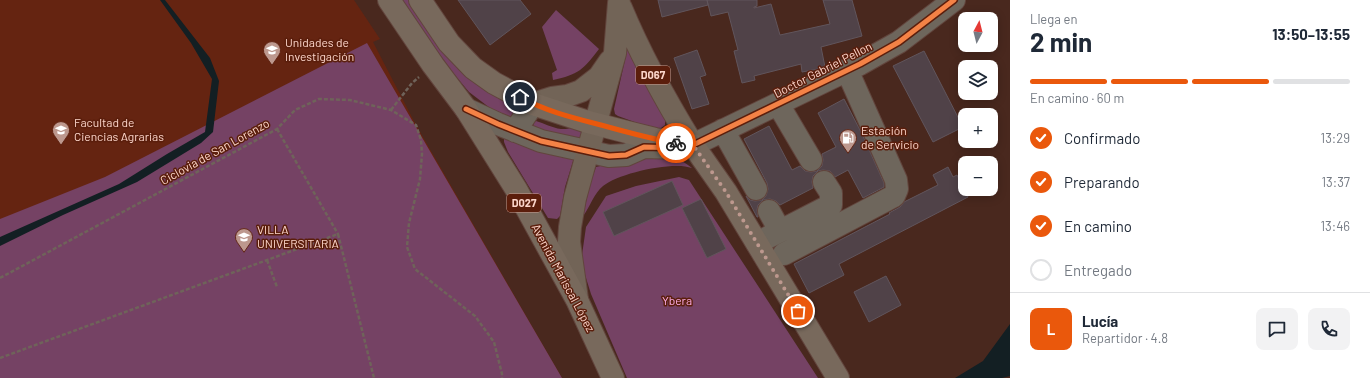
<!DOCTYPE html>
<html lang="es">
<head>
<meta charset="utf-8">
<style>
  body { margin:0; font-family:Barlow,sans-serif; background:#f2f2f3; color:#1f2937; height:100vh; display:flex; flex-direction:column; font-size:15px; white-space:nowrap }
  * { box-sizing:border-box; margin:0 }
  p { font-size:13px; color:#747a83 }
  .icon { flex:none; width:22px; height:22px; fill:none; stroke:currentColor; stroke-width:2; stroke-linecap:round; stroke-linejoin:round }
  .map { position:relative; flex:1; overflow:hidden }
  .drawer { display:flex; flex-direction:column; background:#fff; width:360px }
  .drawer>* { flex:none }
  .needle { width:26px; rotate:7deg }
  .buttons { position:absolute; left:958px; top:12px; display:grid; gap:8px }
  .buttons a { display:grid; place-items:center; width:40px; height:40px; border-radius:8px; background:#fff; box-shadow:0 2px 10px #0003; font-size:20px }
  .pin { position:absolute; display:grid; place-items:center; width:34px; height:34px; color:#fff; margin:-17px; border:2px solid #fff; border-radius:50%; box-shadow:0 1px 4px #0007 }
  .courier { position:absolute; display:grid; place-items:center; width:40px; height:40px; margin:-20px; border:3px solid #ea580c; border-radius:50%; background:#fff; color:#222; box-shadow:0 1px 5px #0007 }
  .head em { font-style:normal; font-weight:700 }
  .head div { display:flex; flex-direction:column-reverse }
  .head { display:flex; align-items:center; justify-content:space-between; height:68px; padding:0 20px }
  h1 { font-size:26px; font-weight:700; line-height:30px }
  .bar { display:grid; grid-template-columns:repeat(4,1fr); gap:6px 4px; align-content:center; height:48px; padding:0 20px }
  .bar i { height:5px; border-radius:3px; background:#e0e1e3 }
  .bar .on { background:#ea580c }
  .bar p { grid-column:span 4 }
  .line { display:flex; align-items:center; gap:10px; padding:0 20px; border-top:1px solid #e0e1e3 }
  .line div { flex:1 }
  .round { display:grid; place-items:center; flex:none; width:42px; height:42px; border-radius:8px; background:#f2f2f3 }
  ol { padding:0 20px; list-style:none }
  li { display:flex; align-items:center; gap:12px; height:44px }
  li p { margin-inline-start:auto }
  li .icon { padding:4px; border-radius:50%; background:#ea580c; color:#fff; stroke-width:4 }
  li:last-child { color:#747a83 }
  li i { width:22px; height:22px; border:2px solid #e0e1e3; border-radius:50% }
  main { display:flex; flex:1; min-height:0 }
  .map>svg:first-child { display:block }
</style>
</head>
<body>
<main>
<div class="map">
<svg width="1010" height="378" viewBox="0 0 1010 378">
  <rect width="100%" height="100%" fill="#49281e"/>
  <!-- built -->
  <path fill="#652411" d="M0 0H354L380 39 373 42 416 125 562 378H0Z"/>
  <!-- green -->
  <path fill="#754264" d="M400 0H409L459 70 476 84 496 96 518 107 520 110 512 119 490 108 469 92 454 74Z
    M556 10 599 49C584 69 578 75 553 80L552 73 557 70 542 27Z
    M367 43 562 378H0V219L105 177Z
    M627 51H630L665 117V125L661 128H651L618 116 615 114 614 109Z
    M536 121C544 123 552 128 561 129 569 130 575 124 582 132L579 141 533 128 534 122Z
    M504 137 574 158 565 187 560 216 557 219 548 218 508 152 504 142Z
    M648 155C667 157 676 155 692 168 673 161 619 173 603 186 594 193 590 207 583 216L590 184 596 167Z
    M679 177 689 180 818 378H627L591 294 581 262 586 227 606 196 636 186Z"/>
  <!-- water -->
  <path fill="#131f23" d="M160 0H165L210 58 219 81 213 132 201 143 137 182 63 215 0 246V237L119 184 167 154 205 132 212 79 191 43Z
    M1010 324V376L1002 378H955L983 361Z"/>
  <!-- building -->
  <path fill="#504248" stroke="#61555c" d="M458 0H520L531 14 490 45Z
    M658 0H707L708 5 662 17Z
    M707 0H757V6L754 7V8L771 4 780 35 830 24 823 0H852L862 36 821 47 825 67 824 68 802 72 801 64 754 76 755 80 742 83 734 51 738 50 728 12 711 16Z
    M697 50 706 75 700 77 709 104 692 109 674 58Z
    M924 51 963 127 933 142 893 66Z
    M844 99 862 134 884 183V187L863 198 848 170 835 177 830 171 823 170 818 171 813 176 812 182 813 188 780 205 776 201 770 199 763 200 758 205 757 210 758 217H757L746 196 750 200 755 201 762 200 766 196 768 189 767 183 744 139 769 126 792 170 800 166 805 171 811 172 817 171 822 166 823 160 822 154 836 147 818 113Z
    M948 167 953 177 957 175 968 197 839 264 844 275 809 293 794 264 890 214 889 213 900 207 904 202 938 185 933 175Z
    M672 181 683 205 614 236 603 212Z
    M701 199 726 249 707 258 682 208Z
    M886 276 901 305 869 322 854 292Z"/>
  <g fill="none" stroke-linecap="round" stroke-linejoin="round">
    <!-- minor casing -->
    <g stroke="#62453d" stroke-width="24">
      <path id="minor" d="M778 104 811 160
        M466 109 498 124 541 141 609 156 626 155 644 147 680 148 693 145 860 64 899 42 954 0
        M723 130 756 189
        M515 131 533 104
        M769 211 780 231
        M757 243 831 205V193L824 182
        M784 254 894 196 897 189 896 180 847 70"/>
    </g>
    <!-- major casing -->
    <g stroke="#62453d" stroke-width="24">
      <path id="major" d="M621 8C641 56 666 101 693 145
        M533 104 552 98 567 96 581 91 599 77 610 61
        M577 299 569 242 570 227 575 198 615 53 619 3"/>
    </g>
    <!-- highway casing -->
    <g stroke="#62453d" stroke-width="24">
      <path id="highway" d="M389 0 433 65 466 109 516 189 577 300 613 378
        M420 0 449 43 473 68 494 83 533 104 588 122 627 132 655 139 693 145 726 192 838 378"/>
    </g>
    <!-- path -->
    <path stroke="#6f635a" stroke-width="2.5" stroke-dasharray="4 2" stroke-linecap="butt" d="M391 110 412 83 419 77
      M277 129 338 234
      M267 260 277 287
      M0 278 277 129 295 110 319 99 350 100 391 110 416 125 421 140 422 154 420 179 409 223 407 247 415 269 475 316 494 342 502 374V378
      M0 358 338 234 374 378"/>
    <!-- minor -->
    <use href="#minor" stroke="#6e665c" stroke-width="22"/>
    <!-- major -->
    <use href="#major" stroke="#726457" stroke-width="22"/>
    <!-- highway -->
    <use href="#highway" stroke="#78695c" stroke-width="22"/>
    <!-- cycleway casing -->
    <g stroke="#5b1e0c" stroke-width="8">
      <path id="cycleway" d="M466 109 498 124 541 141 609 156 626 155 644 147 680 148 693 145 860 64 899 42 954 0"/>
    </g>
    <!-- cycleway -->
    <use href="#cycleway" stroke="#f48246" stroke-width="5"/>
  </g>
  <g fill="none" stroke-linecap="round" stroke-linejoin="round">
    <!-- done -->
    <path stroke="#bd988e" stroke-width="4" stroke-dasharray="0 7.2" d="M676 143 693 145 726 192 798 311"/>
    <!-- route -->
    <path stroke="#ea580c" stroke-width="5" d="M520 97C545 111 574 118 601 125 626 132 651 139 676 143"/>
  </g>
  <!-- icons -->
  <defs>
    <g id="university-pin" transform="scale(0.9)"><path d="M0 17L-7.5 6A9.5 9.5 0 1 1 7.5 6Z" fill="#bd988e" stroke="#5b1e0c"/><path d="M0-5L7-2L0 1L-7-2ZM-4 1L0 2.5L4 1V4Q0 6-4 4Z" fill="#fff"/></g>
    <g id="fuel-pin" transform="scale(0.9)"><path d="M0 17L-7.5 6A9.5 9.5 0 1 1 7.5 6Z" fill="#bd988e" stroke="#5b1e0c"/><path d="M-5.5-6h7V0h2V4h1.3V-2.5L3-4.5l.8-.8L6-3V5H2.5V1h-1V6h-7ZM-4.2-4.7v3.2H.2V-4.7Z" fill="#fff"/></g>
  </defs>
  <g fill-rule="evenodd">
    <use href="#university-pin" x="272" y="50"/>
    <use href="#university-pin" x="61" y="130"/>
    <use href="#fuel-pin" x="848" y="138"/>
    <use href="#university-pin" x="244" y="237"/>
  </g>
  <g text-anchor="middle" stroke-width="3" stroke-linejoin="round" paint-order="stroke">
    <!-- shield labels -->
    <g fill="#5b1e0c" stroke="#cc9e91" stroke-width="1">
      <rect x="636" y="66" width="34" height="18" rx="3"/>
      <rect x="507" y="194" width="34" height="18" rx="3"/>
    </g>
    <g font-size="11" font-weight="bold" fill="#fcd5ca">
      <text x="653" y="79">D067</text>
      <text x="524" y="207">D027</text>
    </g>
    <!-- poi labels -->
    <g font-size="12" fill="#fcd5ca" stroke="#5b1e0c" text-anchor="start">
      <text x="285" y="47">Unidades de<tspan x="285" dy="14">Investigación</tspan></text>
      <text x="74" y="127">Facultad de<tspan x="74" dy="14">Ciencias Agrarias</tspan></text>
      <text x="861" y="135">Estación<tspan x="861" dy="14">de Servicio</tspan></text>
      <text x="257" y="234">VILLA<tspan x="257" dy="14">UNIVERSITARIA</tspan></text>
    </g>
    <!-- street labels -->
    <g font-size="12" fill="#fcd5ca" stroke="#5b1e0c">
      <text transform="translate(823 70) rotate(-27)" y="4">Doctor Gabriel Pellon</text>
      <text transform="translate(215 152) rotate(-29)" y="4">Ciclovia de San Lorenzo</text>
      <text transform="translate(563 278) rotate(62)" y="4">Avenida Mariscal López</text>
    </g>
    <!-- park labels -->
    <g font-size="12" fill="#fdade8" stroke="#5b1e0c">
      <text x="677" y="305">Ybera</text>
    </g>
  </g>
</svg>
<div class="buttons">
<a><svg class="needle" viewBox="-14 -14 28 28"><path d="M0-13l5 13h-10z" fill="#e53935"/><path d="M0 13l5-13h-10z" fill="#747a83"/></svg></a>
<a><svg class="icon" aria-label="layers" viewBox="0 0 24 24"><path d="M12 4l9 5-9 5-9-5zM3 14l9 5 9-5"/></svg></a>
<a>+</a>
<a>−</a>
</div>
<div class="pin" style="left:798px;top:311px;background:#ea580c"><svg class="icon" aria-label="bag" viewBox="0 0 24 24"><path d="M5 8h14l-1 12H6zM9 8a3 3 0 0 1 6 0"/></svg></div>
<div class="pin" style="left:520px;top:97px;background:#1f2937"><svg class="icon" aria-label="home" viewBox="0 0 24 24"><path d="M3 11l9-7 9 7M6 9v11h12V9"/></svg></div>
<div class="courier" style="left:676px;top:143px"><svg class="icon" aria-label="bike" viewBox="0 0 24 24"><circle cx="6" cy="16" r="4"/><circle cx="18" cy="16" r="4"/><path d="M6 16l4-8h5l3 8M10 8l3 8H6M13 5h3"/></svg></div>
</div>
<section class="drawer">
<div class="head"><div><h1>2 min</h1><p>Llega en</p></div><em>13:50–13:55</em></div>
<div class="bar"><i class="on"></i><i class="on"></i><i class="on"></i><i></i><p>En camino · 60 m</p></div>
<ol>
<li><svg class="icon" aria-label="check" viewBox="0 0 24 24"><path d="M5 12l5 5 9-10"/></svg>Confirmado<p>13:29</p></li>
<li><svg class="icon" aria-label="check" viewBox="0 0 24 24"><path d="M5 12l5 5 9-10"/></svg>Preparando<p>13:37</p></li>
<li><svg class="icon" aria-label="check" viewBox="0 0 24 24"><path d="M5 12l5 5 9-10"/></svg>En camino<p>13:46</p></li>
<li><i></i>Entregado</li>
</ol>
<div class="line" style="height:72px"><b class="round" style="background:#ea580c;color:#fff">L</b><div><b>Lucía</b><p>Repartidor · 4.8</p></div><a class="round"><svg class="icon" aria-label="chat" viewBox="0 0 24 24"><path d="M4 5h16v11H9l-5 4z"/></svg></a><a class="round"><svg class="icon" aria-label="phone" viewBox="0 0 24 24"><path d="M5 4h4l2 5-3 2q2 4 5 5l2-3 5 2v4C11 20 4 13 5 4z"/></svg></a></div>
</section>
</main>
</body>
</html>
